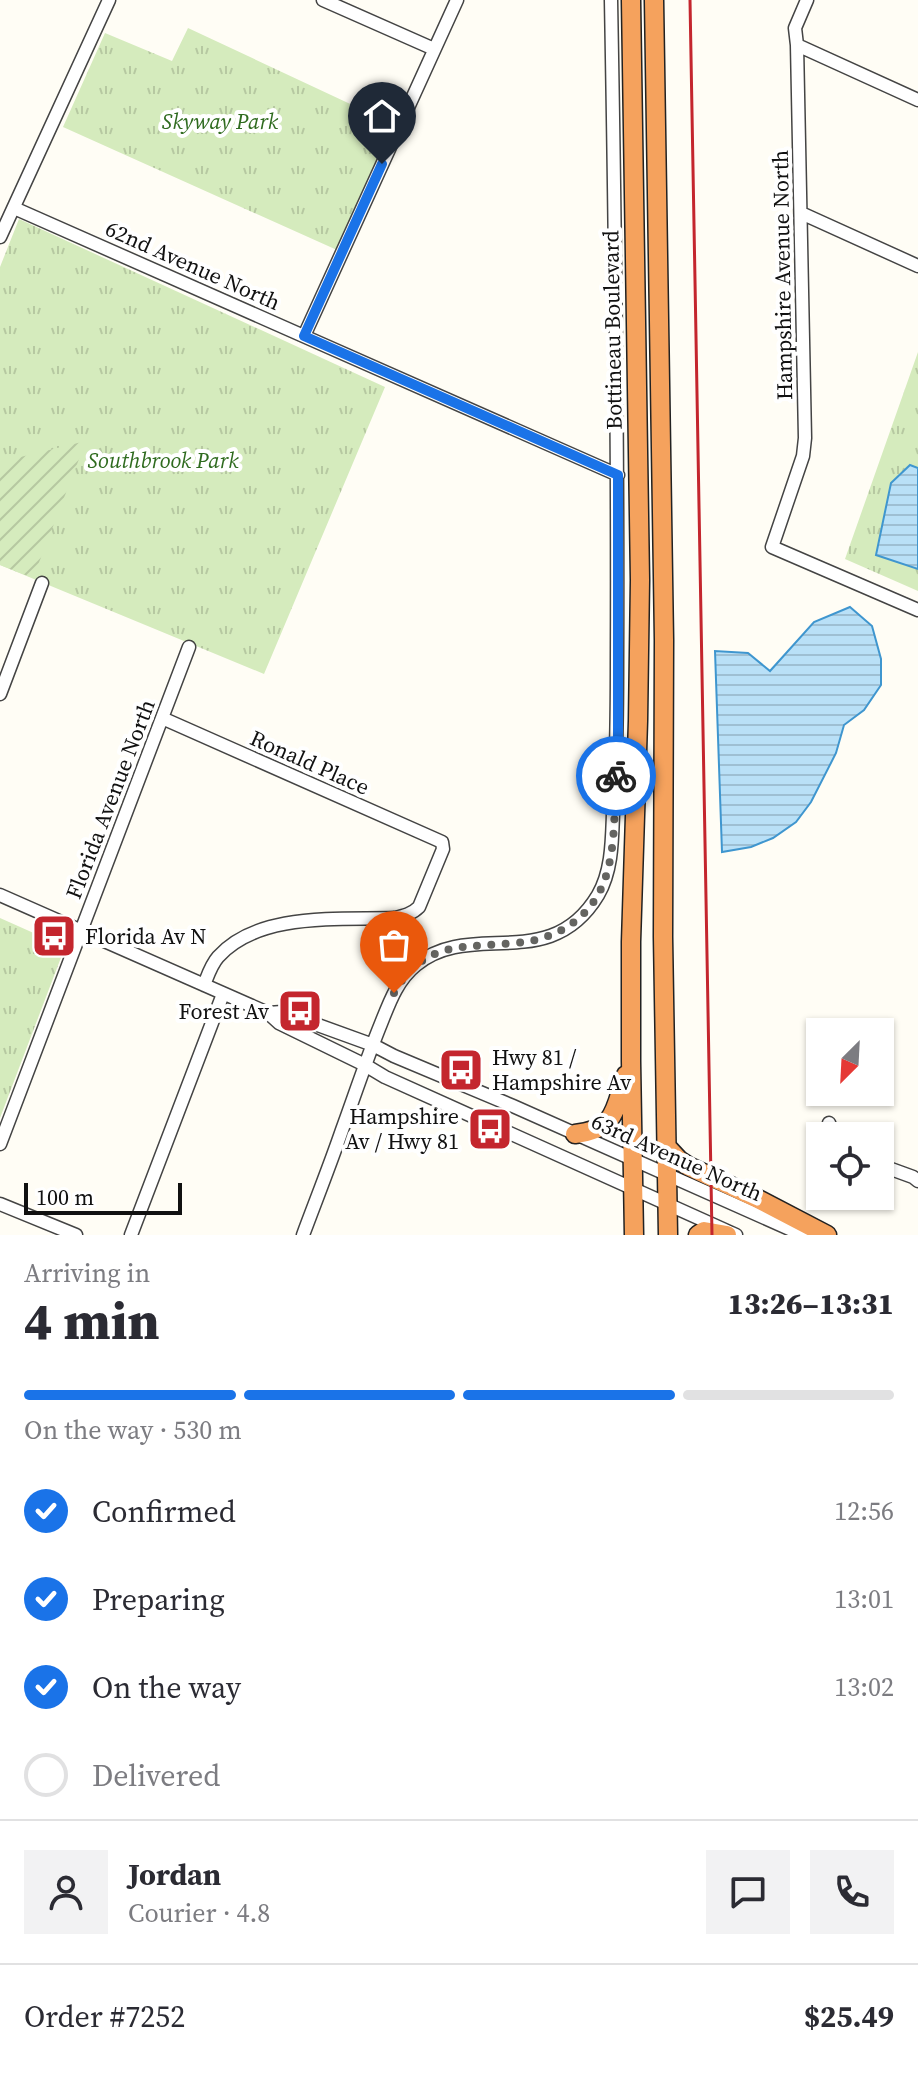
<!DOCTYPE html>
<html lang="en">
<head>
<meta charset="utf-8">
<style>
  body { margin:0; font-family:"Source Serif 4",serif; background:#f2f2f3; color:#2b2b33; height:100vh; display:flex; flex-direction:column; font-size:30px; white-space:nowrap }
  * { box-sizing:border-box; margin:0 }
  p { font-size:26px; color:#7c7c81 }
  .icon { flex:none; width:44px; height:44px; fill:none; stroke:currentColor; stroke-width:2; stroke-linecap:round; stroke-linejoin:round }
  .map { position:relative; height:1235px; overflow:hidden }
  .side { display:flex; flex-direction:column; background:#fff; flex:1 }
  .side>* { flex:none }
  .needle { width:52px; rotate:204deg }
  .controls { position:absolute; left:806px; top:1018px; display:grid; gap:16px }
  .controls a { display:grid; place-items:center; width:88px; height:88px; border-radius:0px; background:#fff; box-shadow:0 2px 6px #0004; font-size:40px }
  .scale { position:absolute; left:24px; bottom:20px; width:158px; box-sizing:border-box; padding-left:8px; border:4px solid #111; border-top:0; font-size:22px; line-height:28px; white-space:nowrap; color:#111; -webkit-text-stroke:6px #fff; paint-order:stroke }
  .pin { position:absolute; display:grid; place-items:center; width:68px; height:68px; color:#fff; margin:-82px -34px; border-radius:50% 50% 50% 0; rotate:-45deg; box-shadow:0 0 8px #0007 }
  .pin .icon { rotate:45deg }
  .courier { position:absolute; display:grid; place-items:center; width:80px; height:80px; margin:-40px; border:6px solid #1a73e8; border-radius:50%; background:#fff; color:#222; box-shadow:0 2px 10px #0007 }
  .headline em { font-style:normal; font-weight:800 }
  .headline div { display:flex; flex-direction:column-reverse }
  .headline { display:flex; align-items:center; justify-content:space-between; height:136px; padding:0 24px }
  h1 { font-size:52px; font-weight:800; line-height:60px }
  .bar { display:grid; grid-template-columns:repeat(4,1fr); gap:12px 8px; align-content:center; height:96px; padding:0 24px }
  .bar i { height:10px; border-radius:6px; background:#e1e1e2 }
  .bar .current { background:#1a73e8 }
  .bar p { grid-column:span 4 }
  .line { display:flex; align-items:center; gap:20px; padding:0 24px; border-top:2px solid #e1e1e2 }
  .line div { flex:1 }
  .round { display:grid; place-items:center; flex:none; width:84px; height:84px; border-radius:0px; background:#f2f2f3 }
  ol { padding:0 24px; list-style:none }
  li { display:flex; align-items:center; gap:24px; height:88px }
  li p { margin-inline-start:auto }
  li .icon { padding:8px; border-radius:50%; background:#1a73e8; color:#fff; stroke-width:4 }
  li:last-child { color:#7c7c81 }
  li i { width:44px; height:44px; border:4px solid #e1e1e2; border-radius:50% }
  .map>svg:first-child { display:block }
</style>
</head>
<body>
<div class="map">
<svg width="918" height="1235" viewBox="0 0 918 1235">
  <defs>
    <pattern id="park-tufts" width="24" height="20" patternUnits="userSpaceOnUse" patternTransform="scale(2)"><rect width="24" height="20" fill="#d5ebbd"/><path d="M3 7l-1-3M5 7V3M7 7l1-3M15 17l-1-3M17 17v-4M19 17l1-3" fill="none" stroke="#b6c8a1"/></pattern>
    <pattern id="garden-furrows" width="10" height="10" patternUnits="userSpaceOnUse" patternTransform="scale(2)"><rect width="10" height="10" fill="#d5ebbd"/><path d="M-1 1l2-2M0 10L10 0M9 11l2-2" fill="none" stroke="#b6c8a1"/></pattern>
    <pattern id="water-rules" width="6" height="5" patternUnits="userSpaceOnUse" patternTransform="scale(2)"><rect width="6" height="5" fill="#b9e0f7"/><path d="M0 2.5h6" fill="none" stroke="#9ebfd3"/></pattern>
  </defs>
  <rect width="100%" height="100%" fill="#fffdf5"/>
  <!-- park -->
  <path fill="url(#park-tufts)" d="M188 28 393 124 337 250 63 127 105 33 172 61Z
    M19 219 385 387 264 674 0 565V267Z
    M918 352V591L845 559Z
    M0 918 65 947 0 1118Z"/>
  <!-- garden -->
  <path fill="url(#garden-furrows)" d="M86 441 33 578 0 565V462Z"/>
  <!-- water -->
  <path fill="url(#water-rules)" stroke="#3f96cf" stroke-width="2" d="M910 465 918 468V569L876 555 891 483Z
    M850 607 872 626 881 659V685L864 710 844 725 836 753 811 802 796 822 773 838 751 847 722 852 715 651 748 653 770 671 814 622Z"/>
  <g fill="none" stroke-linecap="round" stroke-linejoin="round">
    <!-- minor casing -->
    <g stroke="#444" stroke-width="15">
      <path id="minor" d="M323 0 434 49
        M807 0 795 28 797 45 805 438 803 456 772 547 918 610
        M797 45 918 100
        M14 208 618 475
        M801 213 918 266
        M0 237 109 0
        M304 336 457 0
        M0 694 42 583
        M162 718 442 842 443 849 419 907C412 914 404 916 394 918 339 920 258 912 218 957 211 965 208 975 204 985
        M0 895 268 1013 279 1023 365 1065 385 1077 736 1235
        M268 1013 282 1012 373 1045 394 1056 513 1106 803 1235
        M829 1123 834 1136
        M0 1144 189 647
        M880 1165 913 1177 918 1181
        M0 1204 76 1235
        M131 1235 223 994
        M303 1235C316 1200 330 1165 342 1130 354 1097 365 1064 378 1031 388 1007 395 982 416 965 471 919 550 975 598 895 612 871 612 841 613 814 617 762 617 711 617 659 618 440 615 220 611 0"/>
    </g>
    <!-- highway casing -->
    <g stroke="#222" stroke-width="21">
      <path id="highway" d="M631 0 640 580 638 721 631 942V1061L634 1235
        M654 0 664 640 663 937 668 1235
        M575 1134C617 1129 614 1110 626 1075
        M666 1146 679 1160 688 1166 756 1198 827 1235
        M698 1235 704 1231 727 1235"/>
    </g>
    <!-- minor -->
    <use href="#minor" stroke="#fff" stroke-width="12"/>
    <!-- highway -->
    <use href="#highway" stroke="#f5a25d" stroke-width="18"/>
    <!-- rail -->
    <path stroke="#c4262e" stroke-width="3" d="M690 0 712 1235"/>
  </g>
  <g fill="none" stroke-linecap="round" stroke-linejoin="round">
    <!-- done -->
    <path stroke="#646461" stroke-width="8" stroke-dasharray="0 14.4" d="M394 993C423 940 465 948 516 943 556 940 592 918 605 879 616 847 614 810 616 776"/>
    <!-- route -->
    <path stroke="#1a73e8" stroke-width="10" d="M382 164 304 336 618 475V747L616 776"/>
  </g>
  <!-- icons -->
  <defs>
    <g id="bus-square" transform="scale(2.3)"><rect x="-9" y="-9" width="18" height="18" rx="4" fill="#c4262e" stroke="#fff"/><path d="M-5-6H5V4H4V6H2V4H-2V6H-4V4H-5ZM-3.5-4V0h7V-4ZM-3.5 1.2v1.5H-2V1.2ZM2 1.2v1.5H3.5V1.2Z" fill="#fff"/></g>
  </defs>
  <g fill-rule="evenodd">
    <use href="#bus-square" x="54" y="936"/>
    <use href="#bus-square" x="300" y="1011"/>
    <use href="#bus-square" x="461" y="1070"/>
    <use href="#bus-square" x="490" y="1129"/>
  </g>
  <g text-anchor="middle" stroke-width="8" stroke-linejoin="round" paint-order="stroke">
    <!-- park labels -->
    <g font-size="22" font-style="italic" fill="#2f6b1f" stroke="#fff">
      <text x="220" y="129">Skyway Park</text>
      <text x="163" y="468">Southbrook Park</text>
    </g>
    <!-- street labels -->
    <g font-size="22" fill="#111" stroke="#fff">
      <text transform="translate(193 265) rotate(24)" y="8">62nd Avenue North</text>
      <text transform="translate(782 275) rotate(-91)" y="8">Hampshire Avenue North</text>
      <text transform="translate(612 330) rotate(-91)" y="8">Bottineau Boulevard</text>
      <text transform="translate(310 762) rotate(24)" y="8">Ronald Place</text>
      <text transform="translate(110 799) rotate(-69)" y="8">Florida Avenue North</text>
      <text transform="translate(677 1157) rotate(24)" y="8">63rd Avenue North</text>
    </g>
    <!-- poi labels -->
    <g font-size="22" fill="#111" stroke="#fff" text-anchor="start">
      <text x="85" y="944">Florida Av N</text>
      <text x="269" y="1019" text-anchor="end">Forest Av</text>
      <text x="492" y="1065">Hwy 81 /<tspan x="492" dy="25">Hampshire Av</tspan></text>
      <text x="459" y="1124" text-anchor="end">Hampshire<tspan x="459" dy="25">Av / Hwy 81</tspan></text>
    </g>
  </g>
</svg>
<div class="controls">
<a><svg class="needle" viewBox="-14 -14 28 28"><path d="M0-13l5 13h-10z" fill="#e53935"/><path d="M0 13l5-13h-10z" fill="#7c7c81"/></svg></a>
<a><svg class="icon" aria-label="locate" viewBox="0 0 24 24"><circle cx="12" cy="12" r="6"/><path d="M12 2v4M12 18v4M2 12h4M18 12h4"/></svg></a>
</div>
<div class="scale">100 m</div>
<div class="pin" style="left:394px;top:993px;background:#ea580c"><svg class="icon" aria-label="bag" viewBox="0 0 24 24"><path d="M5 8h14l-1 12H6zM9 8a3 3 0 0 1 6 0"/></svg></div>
<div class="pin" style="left:382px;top:164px;background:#1f2937"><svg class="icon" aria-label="home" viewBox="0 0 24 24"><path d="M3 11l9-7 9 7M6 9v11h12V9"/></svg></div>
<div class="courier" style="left:616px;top:776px"><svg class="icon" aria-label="bike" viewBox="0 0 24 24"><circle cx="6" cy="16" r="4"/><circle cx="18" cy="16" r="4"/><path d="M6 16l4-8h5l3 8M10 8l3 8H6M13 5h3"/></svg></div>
</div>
<section class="side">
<div class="headline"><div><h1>4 min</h1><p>Arriving in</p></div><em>13:26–13:31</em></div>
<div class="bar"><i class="current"></i><i class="current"></i><i class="current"></i><i></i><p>On the way · 530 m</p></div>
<ol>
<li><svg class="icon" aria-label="check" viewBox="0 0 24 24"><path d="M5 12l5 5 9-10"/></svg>Confirmed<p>12:56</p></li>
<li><svg class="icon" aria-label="check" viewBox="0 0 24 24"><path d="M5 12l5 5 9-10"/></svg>Preparing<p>13:01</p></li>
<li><svg class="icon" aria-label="check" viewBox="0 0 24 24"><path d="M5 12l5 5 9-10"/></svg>On the way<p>13:02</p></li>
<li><i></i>Delivered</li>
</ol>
<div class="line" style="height:144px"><a class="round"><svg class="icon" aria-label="person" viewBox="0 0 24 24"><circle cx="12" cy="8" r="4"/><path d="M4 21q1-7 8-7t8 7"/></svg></a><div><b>Jordan</b><p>Courier · 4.8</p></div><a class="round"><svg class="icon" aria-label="chat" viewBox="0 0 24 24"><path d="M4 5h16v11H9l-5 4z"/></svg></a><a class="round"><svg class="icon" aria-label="phone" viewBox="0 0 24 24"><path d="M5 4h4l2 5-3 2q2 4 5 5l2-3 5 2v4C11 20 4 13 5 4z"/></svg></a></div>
<div class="line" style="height:104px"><div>Order #7252</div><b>$25.49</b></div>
</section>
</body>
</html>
